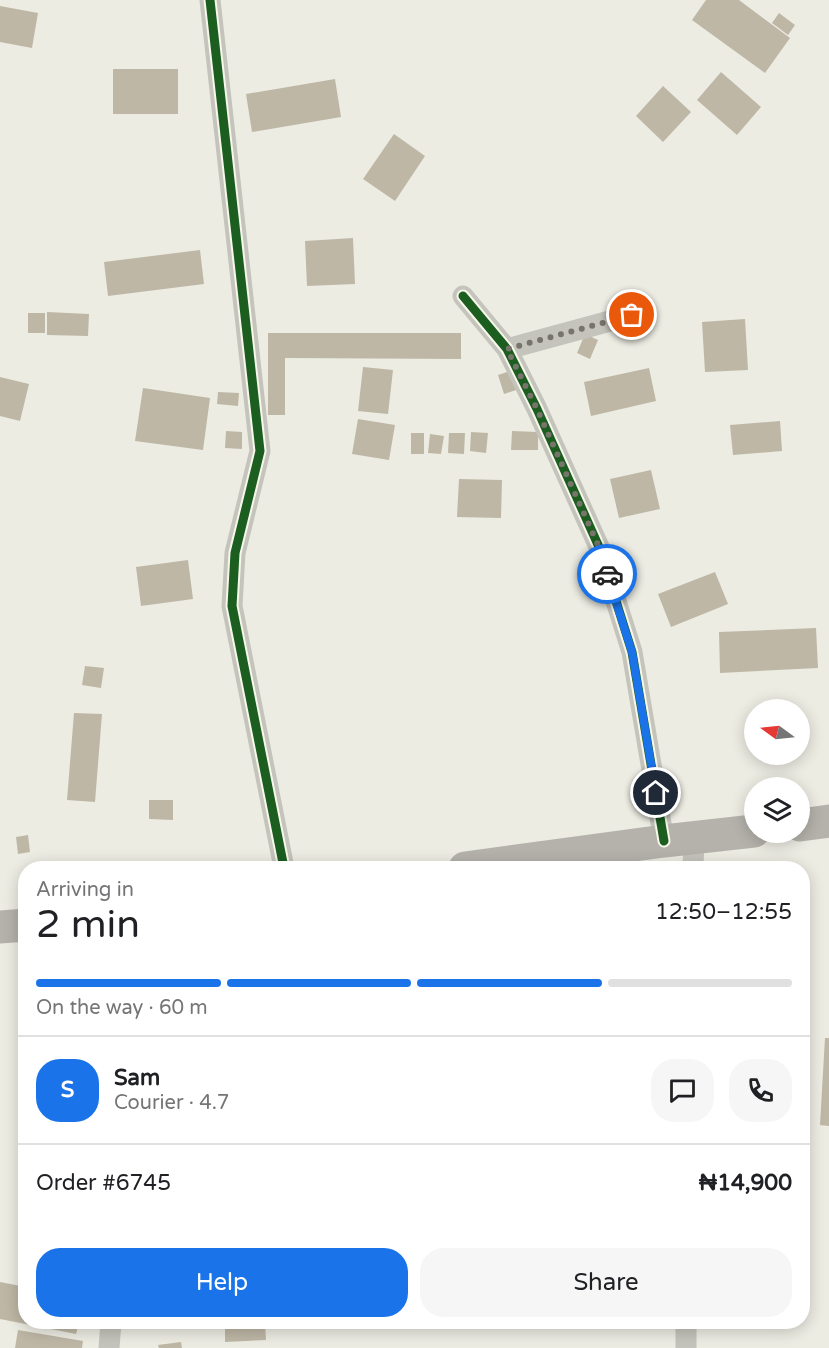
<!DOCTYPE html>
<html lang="en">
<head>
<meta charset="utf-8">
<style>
  body { margin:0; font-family:"Varela Round",sans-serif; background:#f6f6f6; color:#202124; height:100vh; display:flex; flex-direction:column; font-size:22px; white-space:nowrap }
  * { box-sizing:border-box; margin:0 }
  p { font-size:20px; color:#757577 }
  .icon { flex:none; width:33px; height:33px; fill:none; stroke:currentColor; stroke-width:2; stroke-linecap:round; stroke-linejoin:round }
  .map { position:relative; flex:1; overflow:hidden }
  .details { position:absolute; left:18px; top:861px; width:792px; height:468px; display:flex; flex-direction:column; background:#fff; border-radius:24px; box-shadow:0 3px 15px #0003 }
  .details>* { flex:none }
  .needle { width:39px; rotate:285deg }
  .buttons { position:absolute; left:744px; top:699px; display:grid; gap:12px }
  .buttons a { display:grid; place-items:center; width:66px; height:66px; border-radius:50%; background:#fff; box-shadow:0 3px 15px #0003; font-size:30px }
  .pin { position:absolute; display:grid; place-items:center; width:51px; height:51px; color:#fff; margin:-26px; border:3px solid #fff; border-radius:50%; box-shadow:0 2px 6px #0007 }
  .courier { position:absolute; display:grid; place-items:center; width:60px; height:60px; margin:-30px; border:4px solid #1a73e8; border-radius:50%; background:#fff; color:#222; box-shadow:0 2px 8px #0007 }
  .head em { font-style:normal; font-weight:600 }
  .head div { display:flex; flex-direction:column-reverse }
  .head { display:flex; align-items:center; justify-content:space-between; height:102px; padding:0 18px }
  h1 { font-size:39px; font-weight:600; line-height:45px }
  .bar { display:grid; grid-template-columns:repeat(4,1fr); gap:9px 6px; align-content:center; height:72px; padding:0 18px }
  .bar i { height:8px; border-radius:4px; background:#e0e0e0 }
  .bar .current { background:#1a73e8 }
  .bar p { grid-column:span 4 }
  .line { display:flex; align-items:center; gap:15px; padding:0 18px; border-top:2px solid #e0e0e0 }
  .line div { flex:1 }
  .round { display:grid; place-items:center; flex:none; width:63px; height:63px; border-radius:24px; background:#f6f6f6 }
  .button { display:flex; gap:12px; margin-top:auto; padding:12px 18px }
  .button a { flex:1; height:69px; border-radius:24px; background:#1a73e8; color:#fff; font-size:24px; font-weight:600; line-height:69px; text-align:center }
  .button a+a { background:#f6f6f6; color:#202124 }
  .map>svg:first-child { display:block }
</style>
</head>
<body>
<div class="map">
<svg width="829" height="1348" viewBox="0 0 829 1348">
  <rect width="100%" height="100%" fill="#ecece3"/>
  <!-- building -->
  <path fill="#beb7a6" d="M706 0H739L790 38 765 73 692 20Z
    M0 6 38 13 32 48 0 42Z
    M779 13 795 25 788 35 772 23Z
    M113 69H178V114H113Z
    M721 72 761 107 737 135 697 100Z
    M335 79 341 117 252 132 246 94Z
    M663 86 691 112 663 142 636 116Z
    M394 134 425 156 395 201 363 179Z
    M353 238 355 284 307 286 305 241Z
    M200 250 204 284 108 296 104 262Z
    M47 312 89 314 88 336 47 335Z
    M28 313H45V333H28Z
    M745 319 748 370 705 372 702 322Z
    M268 333H461V359L285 358V415H268Z
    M585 334 598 340 590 359 577 353Z
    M363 367 393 370 388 414 358 411Z
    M649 368 656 401 591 416 584 382Z
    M513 370 519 389 504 394 498 375Z
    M0 377 29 384 20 421 0 416Z
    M143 388 210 398 203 450 135 441Z
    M218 392 239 393 238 406 217 404Z
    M358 419 395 425 389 460 352 454Z
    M780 421 782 451 733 455 730 425Z
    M226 431 242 432V449L225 448Z
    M512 431 538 432V450H511Z
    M471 432 488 433 486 453 470 451Z
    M411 433H424V454H411Z
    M449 433H465L464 454 448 453Z
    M430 434 444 436 441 454 428 453Z
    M651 470 660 509 619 518 610 479Z
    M459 479 502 480 501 518 457 517Z
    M188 560 193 599 141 606 136 567Z
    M715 572 728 604 671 627 658 594Z
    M816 628 818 668 720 673 719 632Z
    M85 666 104 668 101 688 82 685Z
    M74 713 102 714 95 802 67 800Z
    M149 800H173V820L149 819Z
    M28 835 30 852 18 854 16 837Z
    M825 1038H829V1126L820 1125Z
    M0 1282 26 1287V1322H79L76 1334 0 1319Z
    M225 1322H265L266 1340 225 1342Z
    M18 1330 83 1341 82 1348H15Z
    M181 1342 182 1348H159L158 1345Z"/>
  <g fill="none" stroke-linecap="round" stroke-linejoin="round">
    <!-- street -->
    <path stroke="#c5c4bc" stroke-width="21" d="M210 0 260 451 235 553 232 606 284 868
      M463 296 507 349 537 409 599 547 632 652 664 841
      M507 349 632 315
      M693 868 694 839
      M109 1348 111 1322
      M686 1348V1322"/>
    <!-- primary -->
    <path stroke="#b4b2ab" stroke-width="33" d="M800 825 829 821
      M465 868 664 841 754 831
      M0 927 26 925"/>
    <!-- cycleway casing -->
    <g stroke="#f8f7eb" stroke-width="13">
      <path id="cycleway" d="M210 0 260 451 235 553 232 606 284 868
        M463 296 507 349 537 409 599 547 632 652 664 841"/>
    </g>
    <!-- cycleway -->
    <use href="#cycleway" stroke="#1b5e20" stroke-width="9"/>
  </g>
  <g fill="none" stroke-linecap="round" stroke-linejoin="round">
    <!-- done -->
    <path stroke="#76746b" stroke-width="6" stroke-dasharray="0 10.8" d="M607 574 599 547 537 409 507 349 632 315"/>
    <!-- route -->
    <path stroke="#1a73e8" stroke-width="8" d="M607 574 632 652 656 793"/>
  </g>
</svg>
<div class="buttons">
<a><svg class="needle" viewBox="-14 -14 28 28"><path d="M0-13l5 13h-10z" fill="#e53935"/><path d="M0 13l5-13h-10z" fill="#757577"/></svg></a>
<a><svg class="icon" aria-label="layers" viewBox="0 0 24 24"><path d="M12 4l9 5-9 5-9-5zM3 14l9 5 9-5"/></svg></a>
</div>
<div class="pin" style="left:632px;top:315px;background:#ea580c"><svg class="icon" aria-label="bag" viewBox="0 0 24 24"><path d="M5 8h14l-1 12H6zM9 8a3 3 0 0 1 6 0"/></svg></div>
<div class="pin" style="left:656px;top:793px;background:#1f2937"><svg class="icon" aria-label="home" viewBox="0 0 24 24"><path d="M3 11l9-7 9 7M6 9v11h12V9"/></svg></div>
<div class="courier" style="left:607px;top:574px"><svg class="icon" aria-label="car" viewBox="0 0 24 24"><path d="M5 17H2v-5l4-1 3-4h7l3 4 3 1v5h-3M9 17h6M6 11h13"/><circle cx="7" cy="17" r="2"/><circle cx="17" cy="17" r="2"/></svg></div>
<section class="details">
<div class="head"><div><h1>2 min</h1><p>Arriving in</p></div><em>12:50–12:55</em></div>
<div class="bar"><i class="current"></i><i class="current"></i><i class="current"></i><i></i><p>On the way · 60 m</p></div>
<div class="line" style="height:108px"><b class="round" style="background:#1a73e8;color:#fff">S</b><div><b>Sam</b><p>Courier · 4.7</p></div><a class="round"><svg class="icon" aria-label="chat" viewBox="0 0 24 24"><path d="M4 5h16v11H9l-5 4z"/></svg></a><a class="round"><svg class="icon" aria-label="phone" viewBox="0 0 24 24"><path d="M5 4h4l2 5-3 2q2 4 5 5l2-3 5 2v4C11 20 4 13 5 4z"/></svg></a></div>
<div class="line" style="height:78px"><div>Order #6745</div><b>₦14,900</b></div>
<div class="button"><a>Help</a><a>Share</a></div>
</section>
</div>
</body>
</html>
